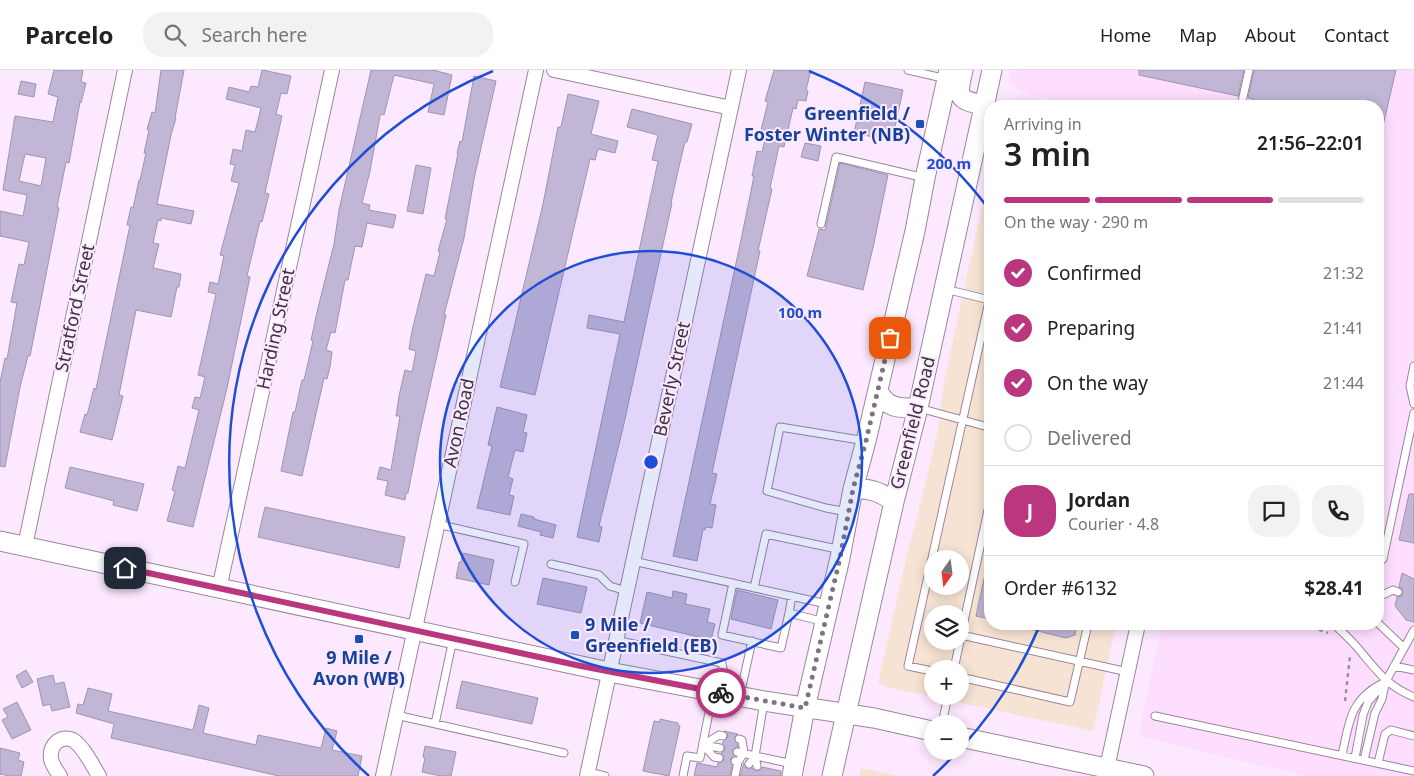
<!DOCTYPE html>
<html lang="en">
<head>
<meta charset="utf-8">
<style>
  body { margin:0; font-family:"Noto Sans",sans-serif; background:#f2f2f2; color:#222; height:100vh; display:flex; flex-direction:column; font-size:19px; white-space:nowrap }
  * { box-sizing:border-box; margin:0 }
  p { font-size:16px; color:#767676 }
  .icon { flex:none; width:28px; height:28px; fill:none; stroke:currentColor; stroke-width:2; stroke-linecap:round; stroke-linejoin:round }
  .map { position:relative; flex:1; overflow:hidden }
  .panel { position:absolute; left:984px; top:30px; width:400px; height:530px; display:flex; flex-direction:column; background:#fff; border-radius:20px; box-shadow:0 2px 12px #0003 }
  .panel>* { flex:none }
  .needle { width:32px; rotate:194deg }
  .fabs { position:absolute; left:924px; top:480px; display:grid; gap:10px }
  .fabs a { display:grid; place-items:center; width:45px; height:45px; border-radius:50%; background:#fff; box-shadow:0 2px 12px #0003; font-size:25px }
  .pin { position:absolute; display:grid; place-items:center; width:42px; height:42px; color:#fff; margin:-21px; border-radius:10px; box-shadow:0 2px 8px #0006 }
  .courier { position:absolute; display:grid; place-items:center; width:50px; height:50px; margin:-25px; border:4px solid #ba377f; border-radius:50%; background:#fff; color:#222; box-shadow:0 1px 6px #0007 }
  .summary em { font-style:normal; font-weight:600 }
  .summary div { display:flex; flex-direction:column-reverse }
  .summary { display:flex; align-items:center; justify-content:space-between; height:85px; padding:0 20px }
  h1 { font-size:32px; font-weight:600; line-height:38px }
  .bar { display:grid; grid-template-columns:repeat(4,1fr); gap:8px 5px; align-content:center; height:60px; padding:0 20px }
  .bar i { height:6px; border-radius:4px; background:#e0e0e0 }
  .bar .active { background:#ba377f }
  .bar p { grid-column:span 4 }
  .line { display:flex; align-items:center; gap:12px; padding:0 20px; border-top:1px solid #e0e0e0 }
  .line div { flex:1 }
  .round { display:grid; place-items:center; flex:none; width:52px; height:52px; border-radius:20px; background:#f2f2f2 }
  ol { padding:0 20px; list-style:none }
  li { display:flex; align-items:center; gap:15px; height:55px }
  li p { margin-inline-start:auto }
  li .icon { padding:5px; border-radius:50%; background:#ba377f; color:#fff; stroke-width:4 }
  li:last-child { color:#767676 }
  li i { width:28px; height:28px; border:2px solid #e0e0e0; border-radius:50% }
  header { display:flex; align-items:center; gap:30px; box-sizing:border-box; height:70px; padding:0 25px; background:#fff; border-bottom:1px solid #e0e0e0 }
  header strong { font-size:24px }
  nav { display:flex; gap:28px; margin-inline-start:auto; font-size:18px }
  .search { width:350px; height:45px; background:#f2f2f2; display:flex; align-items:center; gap:12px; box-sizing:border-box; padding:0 18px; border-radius:20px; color:#767676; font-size:19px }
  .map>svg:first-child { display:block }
</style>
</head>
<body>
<header>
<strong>Parcelo</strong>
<div class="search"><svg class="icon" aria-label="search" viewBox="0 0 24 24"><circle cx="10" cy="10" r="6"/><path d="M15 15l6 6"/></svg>Search here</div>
<nav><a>Home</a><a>Map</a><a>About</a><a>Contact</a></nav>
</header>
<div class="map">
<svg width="1414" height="706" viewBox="0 0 1414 706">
  <rect width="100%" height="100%" fill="#fde9ff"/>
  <!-- commercial -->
  <path fill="#f6e3d3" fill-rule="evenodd" d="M990 100V554H1116L1093 661 886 617 878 613 908 480 916 452 937 364 944 311ZM932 489H960V516H932ZM932 544H960V571H932ZM932 599H960V626H932Z
    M861 698 899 706H859Z"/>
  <!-- built -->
  <path fill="#fddeff" d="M1012 0H1414V706H1306L1145 668 1139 665 1162 554H1378V36H1082L1032 25 1018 20 1009 13Z"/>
  <!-- building -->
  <path fill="#c1b6d5" stroke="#9e94b1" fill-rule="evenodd" d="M54 0H83L81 12 86 13 81 33 80 32 69 93 66 92 57 137 59 138 35 261 30 286H28L20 317 5 397 0 396V312L5 288 7 289 17 233 11 232 19 194 24 195 29 172 0 166V141L23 146 27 125 3 120 15 46 53 52 58 27 48 24ZM25 84 46 88 41 116 19 111Z
    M161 0H184L175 48H176L171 65 157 134 194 141 191 154 161 148V151L158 150 153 173 159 174 153 198 181 204 179 217H177L171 247 136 240 119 325 123 326 112 370 80 362 85 344 87 345 94 318 96 319 130 155H127L131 137 133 138 139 110H140L146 83H144L149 60 147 59 152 42 155 43Z
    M262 0 291 6 287 24 281 23 276 44 282 46 265 123 269 124 262 152 260 151 247 206 250 207 227 318 193 457 167 451 175 421 172 420 178 396 185 398 199 340 192 338 195 327 200 328 205 307 198 305 216 224 208 222 210 212 218 214 224 186 220 185 239 113 231 111 235 95 230 94 233 79 242 81 246 60 255 62 261 38 226 29 229 17 249 22 251 16 258 17Z
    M371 0H433L452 5 444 45 428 42 434 14 394 5 384 45 382 44 380 46 370 101 362 133 370 135 369 140 396 145 393 158 367 153 362 177 355 176 348 210H345L335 263 331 262 326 280 332 282 330 297 327 309 324 308 302 406 281 401 293 342H295L302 310H304L313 271 311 270 318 238 334 174 339 140Z
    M774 0H811L806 20 808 21 806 31 798 30 796 39 793 38 784 77 779 76 770 118 772 119 758 181H760L712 403 717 404 710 434 716 435 712 458 706 457 705 460 703 459 697 491 673 486 741 170 754 106H752L757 81 762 82 767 61 761 60 768 32 765 31Z
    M1139 0H1244L1238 26 1139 5Z
    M1254 0H1396L1382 60H1378V36H1274L1255 32V30L1248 28Z
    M474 6 496 11 474 109 464 168 444 245H446L419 366 408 423H406L405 430 385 425 388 411 377 409 380 397 391 400 400 346H396L399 326 405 300 412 302 416 281 409 279 412 261 426 204 434 206 440 182 438 181 447 149H445L458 83H457L460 71 462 72Z
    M21 11 36 14 34 27 18 24Z
    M865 12 903 20 892 71 854 63Z
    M568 24 599 31 591 64 618 71 615 83 598 79 595 90 590 89 535 325 500 317 543 134 558 57H561Z
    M632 39 692 54 687 72H685L678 101 671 133H672L623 358 599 456 602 457 599 472 577 467 620 264 587 258 589 245 624 252 658 91 652 90 658 65 627 57Z
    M805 73 821 76 818 91 801 87Z
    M840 93 888 105 874 173 863 220 807 206 819 159 825 160Z
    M416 95 431 98 423 144 407 141Z
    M497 337 527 345 523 362 527 363 523 382 515 380 508 407 513 409 509 425 514 426 510 445 477 438 492 376 488 375Z
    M70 397 144 414 137 441 113 435 114 431 65 418Z
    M1409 424H1414V473L1399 470Z
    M265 437 405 467 399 498 258 467Z
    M521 444 534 447V449L556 455 553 468 540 465 541 462 518 456Z
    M463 483 494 490 489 515 456 508 459 492H461Z
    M1402 503 1414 509V552L1406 550 1395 536 1397 527 1401 526 1403 524 1402 519 1399 517Z
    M985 504 990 505V549L976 546Z
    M543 508 587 517 581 543 537 534Z
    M737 520 778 530 771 559 731 549Z
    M673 521 687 524 685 534 710 539 707 552 715 554 711 570 640 553 647 522 672 528Z
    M1026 554H1077L1075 565 1066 568 1026 558Z
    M26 600 33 612 22 618 16 606Z
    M53 605 55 614 64 612 70 637 52 641 50 634 43 636 37 609Z
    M462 611 538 628 532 654 456 638Z
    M88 618 112 624 108 641 193 660 199 635 209 638 203 663 256 675 258 665 321 678 326 658 337 661 332 680 362 686 358 706H279L111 668 114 654 76 643 78 634 83 635Z
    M17 632 31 660 12 669 2 650 8 647 3 639Z
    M660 649 678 653V655L680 656 669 706 643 701 654 651 660 652Z
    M724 661 738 664 734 668 738 677 732 680 734 686 730 690 732 695 730 706H694L697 693 717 697 718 693 723 691 724 687 721 683 724 681 725 677 722 673 728 667 727 663Z
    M425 676 456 682 451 706H441L422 702 425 688 423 687Z
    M0 678 20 683 18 690 24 692 21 706H10L0 704Z
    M744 693 746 698H752L756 701 760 700 762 697 781 701V706H740Z"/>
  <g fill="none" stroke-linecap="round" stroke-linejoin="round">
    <!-- service casing -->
    <g stroke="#9b859d" stroke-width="9">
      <path id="service" d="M908 0 947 9
        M1241 36 1249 0
        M821 154 836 87 925 108
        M945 219 990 230
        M1414 296 1410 316 1414 334
        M919 338 988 357 990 360
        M848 442 826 438 767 421 780 357 866 371
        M437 454 524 474 515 512
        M633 491 827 534
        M1378 493 1383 489 1414 343
        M551 494 599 505 610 516 626 521
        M733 513 722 565 781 578 789 543
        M754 518 766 464 842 480
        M792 526 789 543 825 552
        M1378 527 1393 520 1398 522
        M1378 553 1404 578
        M1334 554C1341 561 1349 568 1356 576 1375 598 1386 616 1414 627
        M961 565 1128 602
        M615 570 722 593 727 622
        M960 570 990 431
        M1394 596 1414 600
        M954 599 960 571
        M932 601 908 596 990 227
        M960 607 1070 632 1088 554
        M740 625 752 571
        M396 645 564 683
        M1155 646 1414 701
        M435 654 453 569
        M942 654 948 626
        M703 675 720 678
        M737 682 793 694
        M1342 685C1349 653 1350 630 1381 614
        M755 686 757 696
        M719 688 714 687 703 675 719 665 723 666
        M1355 688 1363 645 1368 632 1386 611 1414 560
        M1364 690 1375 643 1382 629 1385 614
        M735 691 738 692 744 683 742 670 739 669
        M1378 693 1385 664 1391 660 1414 666
        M749 694 755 686 764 632
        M588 702 605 706
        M683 706 687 686 700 688 713 622
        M735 706 738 692"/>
    </g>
    <!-- minor casing -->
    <g stroke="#9b859d" stroke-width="16">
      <path id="minor" d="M554 0 731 38
        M25 476 125 0
        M219 519 332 0
        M1107 698 1138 554
        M60 706C57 701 52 695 51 689 49 676 60 664 73 670 83 676 93 696 99 706
        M383 706 536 0
        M587 706 739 0"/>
    </g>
    <!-- secondary casing -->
    <g stroke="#9b859d" stroke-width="21">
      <path id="secondary" d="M963 0C957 26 956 30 984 35
        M878 321C887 339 900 338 918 338
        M853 419C870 418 881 422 894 432
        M0 471 609 602 764 631 874 648 932 661
        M960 667 1144 706
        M792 706 805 638 840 488 853 419 866 371 915 161 925 108 949 0
        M832 706 894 432 918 338 992 0"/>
    </g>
    <!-- path -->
    <path stroke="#9e90a0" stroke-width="2.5" stroke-dasharray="4 4" stroke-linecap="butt" d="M1304 554 1328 563
      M1345 631 1350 586"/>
    <!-- service -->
    <use href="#service" stroke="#fff" stroke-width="7"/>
    <!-- minor -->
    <use href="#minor" stroke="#fff" stroke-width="14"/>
    <!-- secondary -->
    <use href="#secondary" stroke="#fff" stroke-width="19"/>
  </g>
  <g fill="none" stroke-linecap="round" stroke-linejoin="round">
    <!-- done -->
    <path stroke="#807381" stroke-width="5" stroke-dasharray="0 9" d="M721 623 805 638 840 488 853 419 866 371 890 268"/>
    <!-- route -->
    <path stroke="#ba377f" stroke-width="6" d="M125 498 581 596 721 623"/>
  </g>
  <!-- distance rings -->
  <circle cx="651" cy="392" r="211" fill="#1d4ed8" fill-opacity=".12"/>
  <g fill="none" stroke="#1d4ed8" stroke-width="2.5">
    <circle cx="651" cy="392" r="211"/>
    <path d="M1039 557A422 422 0 0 1 962 677M957 682A422 422 0 0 1 933 706M369 706A422 422 0 0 1 493 1M809 1A422 422 0 0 1 988 138"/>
  </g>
  <!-- markers -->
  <g fill="#1a4fb4" stroke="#fde9ff" stroke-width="2">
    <rect x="915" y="49" width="10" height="10" rx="2.5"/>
    <rect x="570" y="560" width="10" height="10" rx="2.5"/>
    <rect x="354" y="564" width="10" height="10" rx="2.5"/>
  </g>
  <g text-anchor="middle" stroke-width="4" stroke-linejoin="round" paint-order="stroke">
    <!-- transit labels -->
    <g font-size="18" font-weight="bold" fill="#164399" stroke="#fde9ff" text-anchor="end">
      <text x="910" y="50">Greenfield /<tspan x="910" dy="21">Foster Winter (NB)</tspan></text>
      <text x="585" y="561" text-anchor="start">9 Mile /<tspan x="585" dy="21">Greenfield (EB)</tspan></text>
      <text x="359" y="594" text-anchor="middle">9 Mile /<tspan x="359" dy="21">Avon (WB)</tspan></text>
    </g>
    <!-- street labels -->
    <g font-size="18" fill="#3c333d" stroke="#fde9ff">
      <text transform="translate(75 238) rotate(-78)" y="6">Stratford Street</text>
      <text transform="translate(276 259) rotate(-78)" y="6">Harding Street</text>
      <text transform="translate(672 309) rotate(-78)" y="6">Beverly Street</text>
      <text transform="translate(459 353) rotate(-78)" y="6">Avon Road</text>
      <text transform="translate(913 353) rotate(-76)" y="6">Greenfield Road</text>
    </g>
  </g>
  <circle cx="651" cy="392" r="8" fill="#1d4ed8" stroke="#fde9ff" stroke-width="2.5"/>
  <g font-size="15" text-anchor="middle" font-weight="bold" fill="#1d4ed8" stroke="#fde9ff" stroke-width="4" stroke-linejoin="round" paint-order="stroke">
    <text x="949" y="99">200 m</text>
    <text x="800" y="248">100 m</text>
  </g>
</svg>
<div class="fabs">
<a><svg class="needle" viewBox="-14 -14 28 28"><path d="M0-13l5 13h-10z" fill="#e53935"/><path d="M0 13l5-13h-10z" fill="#767676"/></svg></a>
<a><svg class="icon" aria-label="layers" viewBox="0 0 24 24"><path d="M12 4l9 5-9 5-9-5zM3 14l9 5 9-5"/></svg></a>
<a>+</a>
<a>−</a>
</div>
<div class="pin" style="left:890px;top:268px;background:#ea580c"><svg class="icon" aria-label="bag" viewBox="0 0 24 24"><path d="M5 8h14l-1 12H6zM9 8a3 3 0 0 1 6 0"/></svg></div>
<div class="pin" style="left:125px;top:498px;background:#1f2937"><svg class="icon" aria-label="home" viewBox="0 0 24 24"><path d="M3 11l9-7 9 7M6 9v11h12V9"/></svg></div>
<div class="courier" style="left:721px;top:623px"><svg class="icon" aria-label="bike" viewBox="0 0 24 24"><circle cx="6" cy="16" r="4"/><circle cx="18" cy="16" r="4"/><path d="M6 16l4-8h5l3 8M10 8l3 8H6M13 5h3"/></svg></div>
<section class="panel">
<div class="summary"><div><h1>3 min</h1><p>Arriving in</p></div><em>21:56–22:01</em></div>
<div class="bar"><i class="active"></i><i class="active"></i><i class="active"></i><i></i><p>On the way · 290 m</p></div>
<ol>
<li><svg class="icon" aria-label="check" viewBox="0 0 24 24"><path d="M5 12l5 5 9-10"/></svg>Confirmed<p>21:32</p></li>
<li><svg class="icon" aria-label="check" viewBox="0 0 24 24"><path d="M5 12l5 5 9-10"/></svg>Preparing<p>21:41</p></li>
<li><svg class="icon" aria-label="check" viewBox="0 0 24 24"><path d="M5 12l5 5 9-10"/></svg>On the way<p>21:44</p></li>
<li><i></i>Delivered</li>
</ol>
<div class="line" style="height:90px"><b class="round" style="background:#ba377f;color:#fff">J</b><div><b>Jordan</b><p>Courier · 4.8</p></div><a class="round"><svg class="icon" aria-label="chat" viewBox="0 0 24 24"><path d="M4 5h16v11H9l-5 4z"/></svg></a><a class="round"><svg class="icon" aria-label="phone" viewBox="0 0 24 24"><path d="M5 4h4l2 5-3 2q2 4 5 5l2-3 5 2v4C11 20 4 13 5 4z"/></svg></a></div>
<div class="line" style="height:65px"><div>Order #6132</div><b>$28.41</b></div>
</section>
</div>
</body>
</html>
